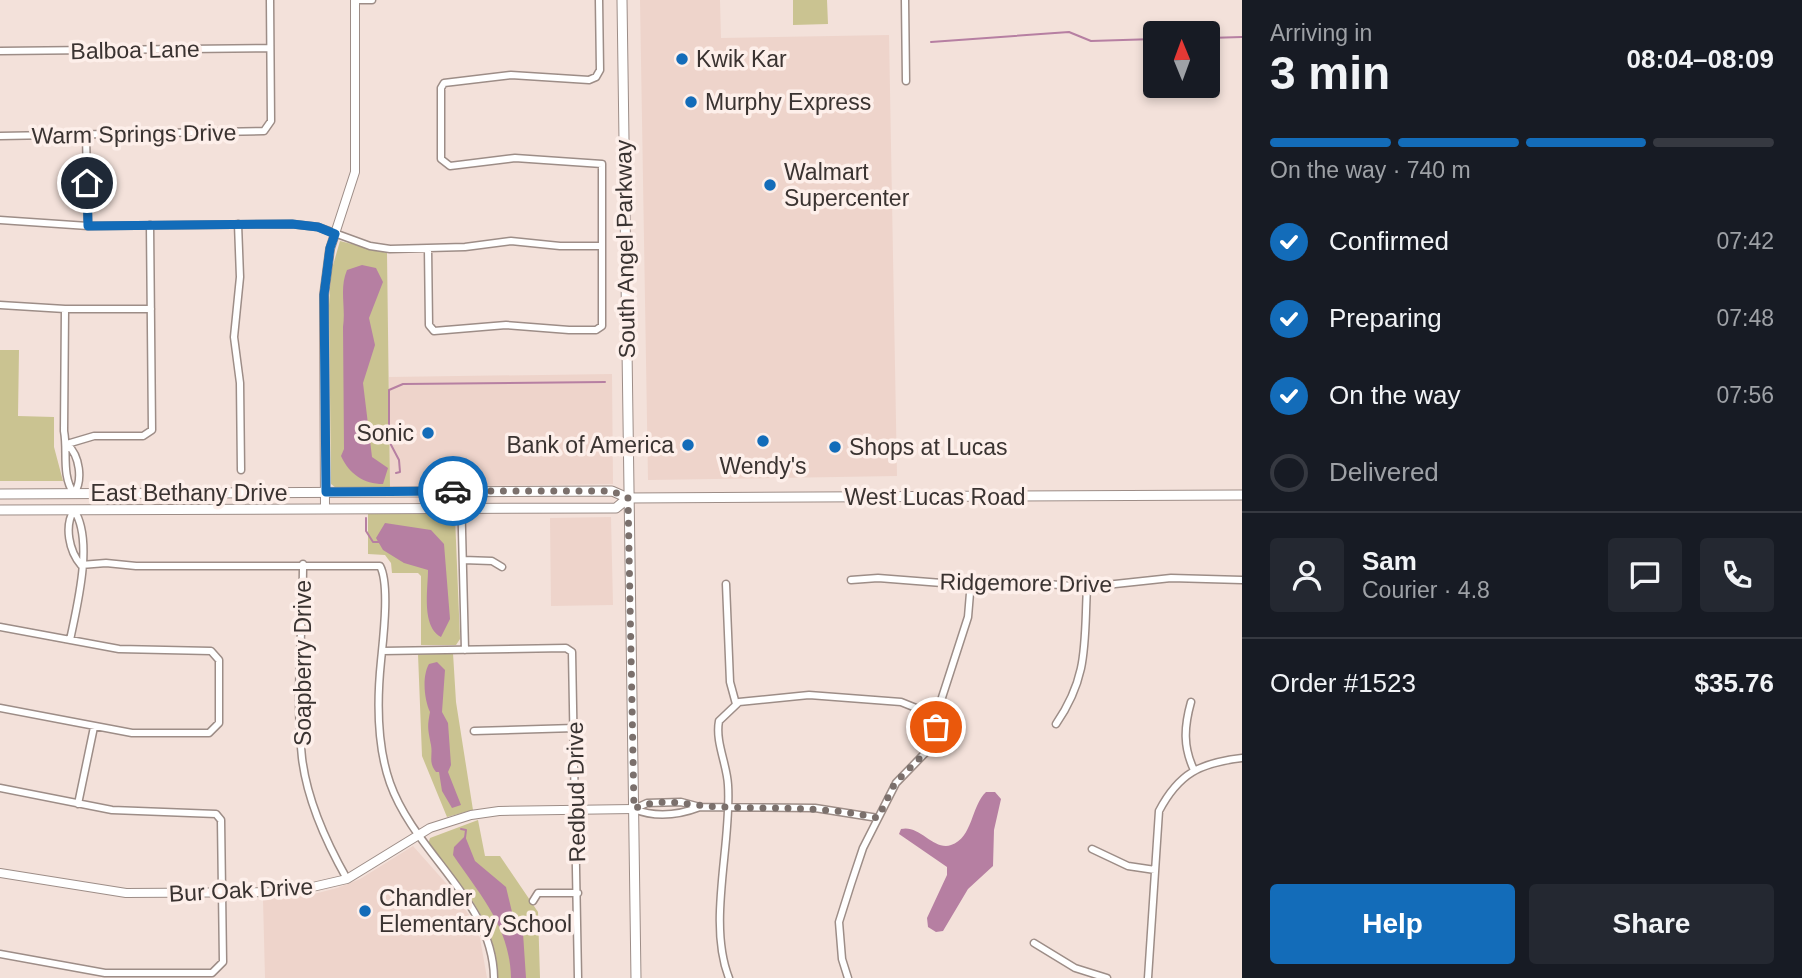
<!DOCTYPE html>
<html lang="en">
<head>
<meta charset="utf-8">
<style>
  body { margin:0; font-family:Helvetica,sans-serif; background:#242831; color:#f1f3f6; height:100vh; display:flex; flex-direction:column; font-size:26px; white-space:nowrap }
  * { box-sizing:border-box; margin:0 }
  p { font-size:23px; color:#9ea1a6 }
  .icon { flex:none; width:38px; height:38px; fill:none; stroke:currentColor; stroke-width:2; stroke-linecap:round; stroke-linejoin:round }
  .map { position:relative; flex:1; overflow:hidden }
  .sheet { display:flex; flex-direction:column; background:#171b24; width:560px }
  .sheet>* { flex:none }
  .needle { width:46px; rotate:359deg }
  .buttons { position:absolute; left:1143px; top:21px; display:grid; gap:14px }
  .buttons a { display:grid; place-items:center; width:77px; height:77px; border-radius:7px; background:#171b24; box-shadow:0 4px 10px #0003; font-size:35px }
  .pin { position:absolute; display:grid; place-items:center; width:60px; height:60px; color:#fff; margin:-30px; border:4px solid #fff; border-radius:50%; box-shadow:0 2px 7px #0007 }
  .courier { position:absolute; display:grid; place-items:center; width:70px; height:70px; margin:-35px; border:5px solid #136cb9; border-radius:50%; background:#fff; color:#222; box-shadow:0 2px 9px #0007 }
  .overview em { font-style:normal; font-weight:600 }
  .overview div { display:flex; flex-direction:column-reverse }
  .overview { display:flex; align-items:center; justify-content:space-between; height:119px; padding:0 28px }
  h1 { font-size:46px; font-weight:600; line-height:52px }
  .bar { display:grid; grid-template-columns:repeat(4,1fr); gap:10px 7px; align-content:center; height:84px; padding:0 28px }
  .bar i { height:9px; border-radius:5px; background:#363941 }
  .bar .current { background:#136cb9 }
  .bar p { grid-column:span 4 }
  .line { display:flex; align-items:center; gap:18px; padding:0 28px; border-top:2px solid #363941 }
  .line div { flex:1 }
  .round { display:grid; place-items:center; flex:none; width:74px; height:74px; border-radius:7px; background:#242831 }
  ol { padding:0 28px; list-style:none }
  li { display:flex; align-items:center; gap:21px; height:77px }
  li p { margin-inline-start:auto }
  li .icon { padding:7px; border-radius:50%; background:#136cb9; color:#fff; stroke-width:4 }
  li:last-child { color:#9ea1a6 }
  li i { width:38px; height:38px; border:4px solid #363941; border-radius:50% }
  .action { display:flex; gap:14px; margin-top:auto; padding:14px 28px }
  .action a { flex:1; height:80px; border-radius:7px; background:#136cb9; color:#fff; font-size:28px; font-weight:600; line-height:80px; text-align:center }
  .action a+a { background:#242831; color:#f1f3f6 }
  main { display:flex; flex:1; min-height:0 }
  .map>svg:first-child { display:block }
</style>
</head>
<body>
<main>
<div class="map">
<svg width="1242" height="978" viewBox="0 0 1242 978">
  <rect width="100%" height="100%" fill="#f3e1da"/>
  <!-- built -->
  <path fill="#eed4cb" d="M640 0H720L721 38 889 35 897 476 648 480Z
    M612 374 613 484 390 487 389 377Z
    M611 517 613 605 551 606 550 518Z
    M413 846 453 891 471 918 480 938 487 978H265L263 899 310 895 337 888 360 879Z"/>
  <!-- green -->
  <path fill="#cac391" d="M793 0H827L828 24 793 25Z
    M340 241 387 253 390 487 336 488 331 484 329 305 331 272Z
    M0 350H19L18 416 54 417V447L63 481H0Z
    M368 513H449L455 517 460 639 456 645H421V576L418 573H392L391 563 385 555 368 554Z
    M453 653 456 702 473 810 447 817 422 756 418 654Z
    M478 820 485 856H500L538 912 540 978H498C497 921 461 885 428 844L430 838Z"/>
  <!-- water -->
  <path fill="#b67fa2" d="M362 265 376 268 383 282 369 318 375 345 363 383 372 457 388 468 383 484C364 484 349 474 341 456L344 449 343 327C346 307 339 289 347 270Z
    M385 523 431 530 444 544 450 619 441 637C421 626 428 590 428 570L404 563 383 550 376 538Z
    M437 662 445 670 442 712 448 723 451 765 448 772 461 805 452 808 442 791 439 772H436C428 762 433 756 431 745 428 729 427 728 430 712 424 699 422 676 429 664Z
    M986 792H995L1001 799 994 830 993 866 968 889 943 931 936 932 928 927 927 918 947 875V867L899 834 901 829C919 824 934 851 951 845 973 838 971 806 986 792Z
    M465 836 475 861 506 887 512 912 523 933 526 978H511C510 927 480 895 453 855L454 847Z"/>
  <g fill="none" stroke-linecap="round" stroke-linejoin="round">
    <!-- stream -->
    <path stroke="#b67fa2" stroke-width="2" d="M1208 38 1242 37
      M931 42 1069 32 1091 41 1155 39
      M396 473 400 472 399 460 389 441V390L403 384 605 382
      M366 518V531L373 542H381
      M461 829 466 830 465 838"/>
    <!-- minor casing -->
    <g stroke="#9d8d87" stroke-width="9">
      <path id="minor" d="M355 0H372
        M905 0 906 81
        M0 51 270 48
        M86 135 88 226
        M0 136 264 131 271 121 270 0
        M0 220 88 226 292 224 318 227 370 246 390 249 465 247 511 241 560 246H602
        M238 224 240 277 234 337 240 383 241 470
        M428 248 429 325 434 331 506 325 569 330H596L602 326V164L515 158 450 166 441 159V88L444 83 511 75 589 80 596 77 600 70 599 0
        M0 305 65 309H151
        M65 309 64 431C68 452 61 475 74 494 83 480 80 456 67 444
        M67 444 94 436H143L152 430 150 225
        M461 491 465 650
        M463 560 492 561 502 567
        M303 564C303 628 295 694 302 758 307 800 326 842 347 879
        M81 565 106 563 136 566H380C390 584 383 640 381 661 377 700 377 746 390 783 415 854 493 900 494 978
        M851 580 878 578 942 583 992 580 1087 587 1171 578 1242 580
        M726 584 730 682 736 704
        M0 627 119 649 211 651 219 660V723L209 733H132L0 708
        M70 640C77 606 94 540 74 510 64 526 69 551 81 565
        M382 651 566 648 572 652 578 978
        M1191 702C1184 727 1183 747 1194 770
        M1056 724C1089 676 1084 643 1087 587
        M474 731 575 728
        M0 788 112 810 216 814 221 820 223 962 212 973H105L0 954
        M681 802 700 807C679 815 656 818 634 809L647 803Z
        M78 804 94 727
        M700 807 815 808 878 818
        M1092 849 1128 866 1155 870
        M533 901 538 893H578
        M1034 943 1075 968 1107 978
        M729 978C707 923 732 843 728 785 727 764 715 742 719 721L739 702 809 695 901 702 936 716
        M848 978 842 959 839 922 851 884 863 848 896 783 929 749 934 738 936 716 968 617 971 581
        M1148 978 1159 811C1179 773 1200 763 1242 758"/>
    </g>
    <!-- tertiary casing -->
    <g stroke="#9d8d87" stroke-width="10">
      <path id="tertiary" d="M325 509 324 295 330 249 355 172V0
        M0 873 126 893 291 892 347 879 430 828 471 815 499 811 634 809"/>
    </g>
    <!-- secondary casing -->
    <g stroke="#9d8d87" stroke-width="11">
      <path id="secondary" d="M622 0 636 978
        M0 494 612 491 628 498 1242 495
        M0 510 616 508 628 498"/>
    </g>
    <!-- minor -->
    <use href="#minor" stroke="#fff" stroke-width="6"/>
    <!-- tertiary -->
    <use href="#tertiary" stroke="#fff" stroke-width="8"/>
    <!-- secondary -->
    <use href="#secondary" stroke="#fff" stroke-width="9"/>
  </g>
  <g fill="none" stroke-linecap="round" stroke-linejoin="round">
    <!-- done -->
    <path stroke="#7b706c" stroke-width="7" stroke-dasharray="0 12.6" d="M453 491H612L628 498 634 809C662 795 693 807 723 807 776 809 827 806 878 818L895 783 929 749 936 727"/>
    <!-- route -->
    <path stroke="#136cb9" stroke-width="9" d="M87 183 88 226 292 224 318 227 335 234 330 248 324 295 326 492 453 491"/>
  </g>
  <!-- markers -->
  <g fill="#136cb9" stroke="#fdefea" stroke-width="2.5">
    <circle cx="682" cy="59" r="7"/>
    <circle cx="691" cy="102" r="7"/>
    <circle cx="770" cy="185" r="7"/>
    <circle cx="428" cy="433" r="7"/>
    <circle cx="763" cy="441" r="7"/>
    <circle cx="688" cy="445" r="7"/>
    <circle cx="835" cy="447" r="7"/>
    <circle cx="365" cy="911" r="7"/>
  </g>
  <g text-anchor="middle" stroke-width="7" stroke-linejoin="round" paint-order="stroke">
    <!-- street labels -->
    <g font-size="23" fill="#3a3331" stroke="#fdefea">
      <text transform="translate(135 50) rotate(-1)" y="8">Balboa Lane</text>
      <text transform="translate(134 134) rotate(-1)" y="8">Warm Springs Drive</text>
      <text transform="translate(625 249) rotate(-91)" y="8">South Angel Parkway</text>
      <text x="189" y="501">East Bethany Drive</text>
      <text x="935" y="505">West Lucas Road</text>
      <text transform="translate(1026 583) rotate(1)" y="8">Ridgemore Drive</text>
      <text transform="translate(303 663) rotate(-90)" y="8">Soapberry Drive</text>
      <text transform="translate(576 792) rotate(-91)" y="8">Redbud Drive</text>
      <text transform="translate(241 890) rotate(-3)" y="8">Bur Oak Drive</text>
    </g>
    <!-- poi labels -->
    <g font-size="23" fill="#3a3331" stroke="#fdefea" text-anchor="start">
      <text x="696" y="67">Kwik Kar</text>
      <text x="705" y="110">Murphy Express</text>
      <text x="784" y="180">Walmart<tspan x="784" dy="26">Supercenter</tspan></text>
      <text x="414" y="441" text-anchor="end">Sonic</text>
      <text x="674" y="453" text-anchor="end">Bank of America</text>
      <text x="849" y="455">Shops at Lucas</text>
      <text x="763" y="474" text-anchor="middle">Wendy's</text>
      <text x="379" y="906">Chandler<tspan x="379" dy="26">Elementary School</tspan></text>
    </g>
  </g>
</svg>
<div class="buttons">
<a><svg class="needle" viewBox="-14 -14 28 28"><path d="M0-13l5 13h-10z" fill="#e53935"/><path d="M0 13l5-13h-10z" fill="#9ea1a6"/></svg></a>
</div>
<div class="pin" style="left:936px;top:727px;background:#ea580c"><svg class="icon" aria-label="bag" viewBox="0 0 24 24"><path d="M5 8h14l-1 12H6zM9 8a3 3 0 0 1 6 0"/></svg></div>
<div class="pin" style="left:87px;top:183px;background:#1f2937"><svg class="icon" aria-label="home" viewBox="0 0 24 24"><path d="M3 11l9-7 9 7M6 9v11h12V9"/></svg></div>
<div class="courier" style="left:453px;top:491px"><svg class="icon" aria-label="car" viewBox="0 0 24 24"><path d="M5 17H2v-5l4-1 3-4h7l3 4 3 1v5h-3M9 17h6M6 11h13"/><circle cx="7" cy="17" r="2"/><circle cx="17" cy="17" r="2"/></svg></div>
</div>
<section class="sheet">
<div class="overview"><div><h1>3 min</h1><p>Arriving in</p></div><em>08:04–08:09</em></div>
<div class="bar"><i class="current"></i><i class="current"></i><i class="current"></i><i></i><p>On the way · 740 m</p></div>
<ol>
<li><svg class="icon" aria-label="check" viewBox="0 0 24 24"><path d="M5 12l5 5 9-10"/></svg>Confirmed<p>07:42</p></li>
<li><svg class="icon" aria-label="check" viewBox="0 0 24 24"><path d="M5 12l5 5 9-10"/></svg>Preparing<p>07:48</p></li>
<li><svg class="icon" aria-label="check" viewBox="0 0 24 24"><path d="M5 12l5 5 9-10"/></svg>On the way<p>07:56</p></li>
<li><i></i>Delivered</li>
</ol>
<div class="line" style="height:126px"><a class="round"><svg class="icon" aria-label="person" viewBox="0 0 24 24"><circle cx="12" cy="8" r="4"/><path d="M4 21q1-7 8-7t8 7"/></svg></a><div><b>Sam</b><p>Courier · 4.8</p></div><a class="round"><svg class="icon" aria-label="chat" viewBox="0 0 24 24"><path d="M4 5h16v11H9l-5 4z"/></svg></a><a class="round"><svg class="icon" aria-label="phone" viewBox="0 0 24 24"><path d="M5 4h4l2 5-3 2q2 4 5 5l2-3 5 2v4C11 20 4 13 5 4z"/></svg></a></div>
<div class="line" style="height:91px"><div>Order #1523</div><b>$35.76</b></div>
<div class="action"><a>Help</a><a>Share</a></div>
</section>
</main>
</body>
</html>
